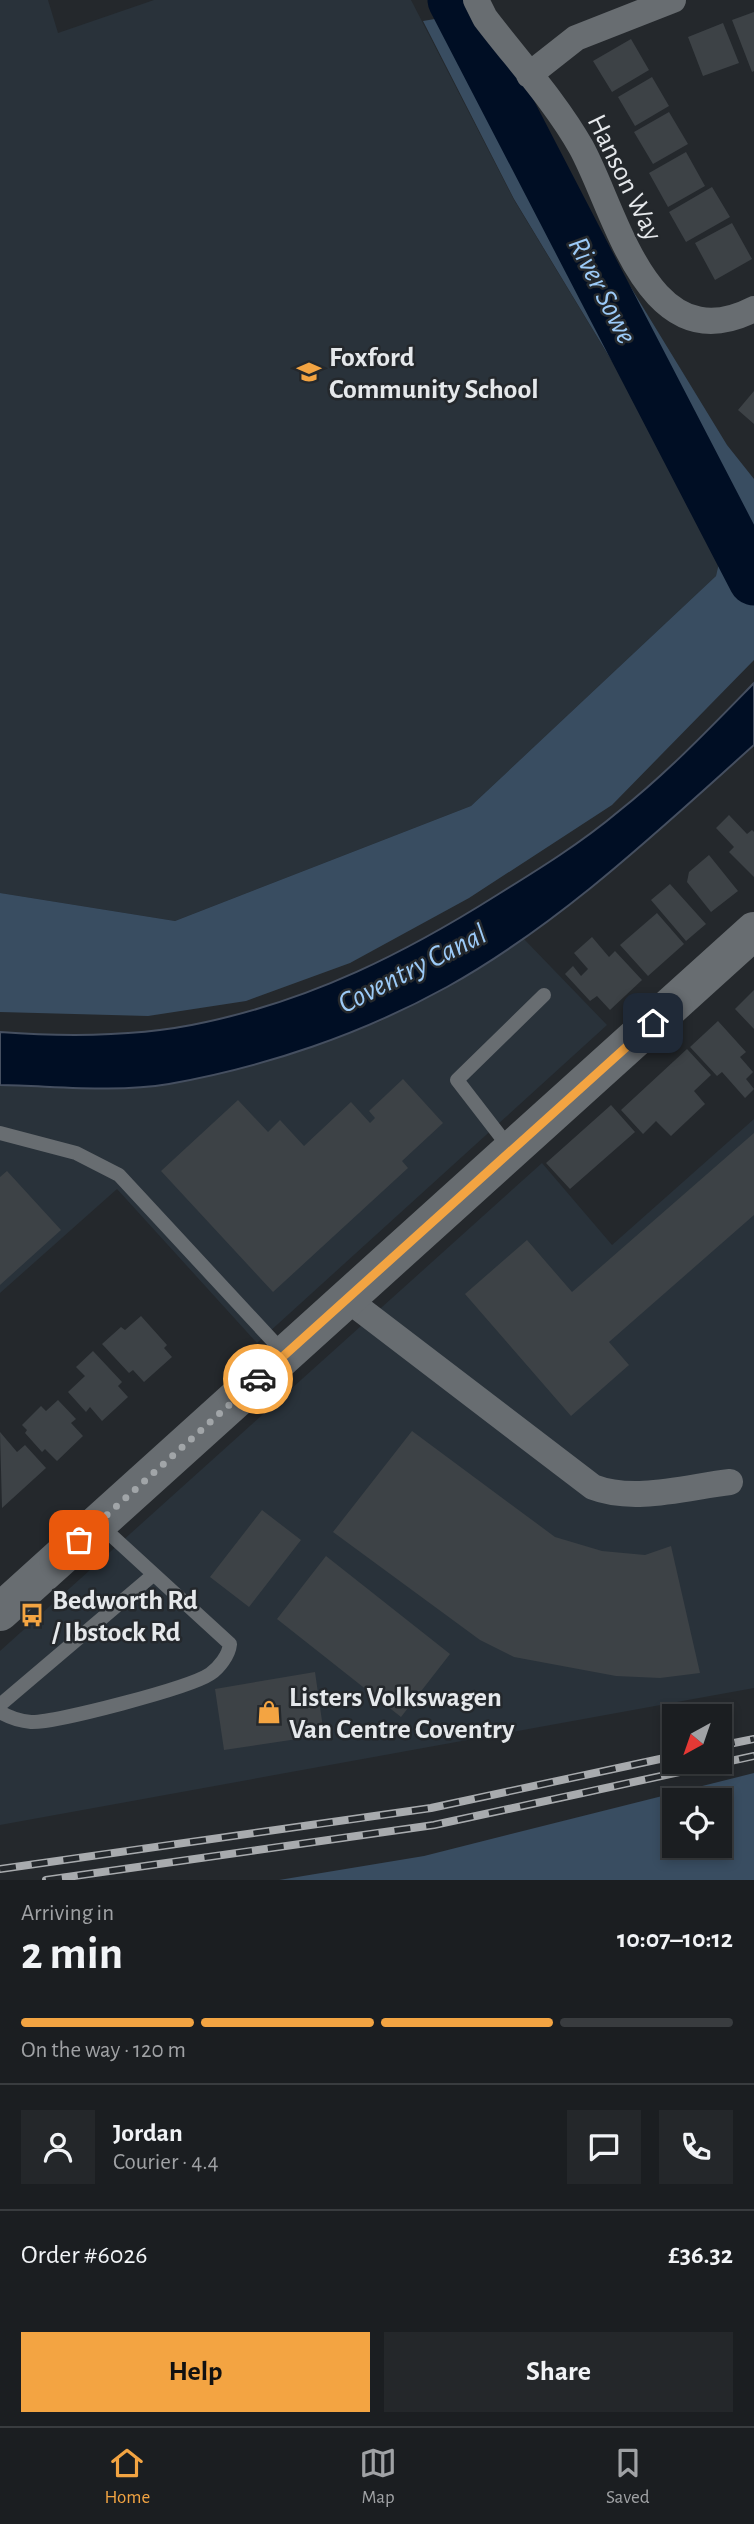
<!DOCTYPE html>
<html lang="en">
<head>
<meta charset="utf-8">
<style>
  body { margin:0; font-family:"Alegreya Sans",sans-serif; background:#24272a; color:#f1f3f6; height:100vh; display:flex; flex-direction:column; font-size:26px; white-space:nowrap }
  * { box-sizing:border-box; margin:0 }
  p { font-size:23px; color:#a0a2a5 }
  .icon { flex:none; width:38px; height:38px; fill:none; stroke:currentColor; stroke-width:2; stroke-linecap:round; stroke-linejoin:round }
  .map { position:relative; height:1880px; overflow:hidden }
  .sheet { display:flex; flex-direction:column; background:#1b1e21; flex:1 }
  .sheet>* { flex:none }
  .needle { width:46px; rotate:220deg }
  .buttons { position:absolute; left:662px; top:1704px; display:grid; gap:14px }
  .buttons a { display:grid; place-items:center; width:70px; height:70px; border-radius:0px; background:#1b1e21; box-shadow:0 4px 10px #0003,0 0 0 2px #393c3f; font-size:35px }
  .pin { position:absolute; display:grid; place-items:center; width:60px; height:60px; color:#fff; margin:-30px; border-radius:14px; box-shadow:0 4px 10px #0006 }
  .courier { position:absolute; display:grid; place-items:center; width:70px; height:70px; margin:-35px; border:5px solid #f3a442; border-radius:50%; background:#fff; color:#222; box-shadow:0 2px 9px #0007 }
  .summary em { font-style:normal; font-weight:700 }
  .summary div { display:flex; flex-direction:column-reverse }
  .summary { display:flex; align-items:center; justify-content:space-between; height:119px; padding:0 21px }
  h1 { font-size:46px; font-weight:700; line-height:52px }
  .bar { display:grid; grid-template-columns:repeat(4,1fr); gap:10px 7px; align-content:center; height:84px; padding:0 21px }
  .bar i { height:9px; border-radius:5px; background:#393c3f }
  .bar .selected { background:#f3a442 }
  .bar p { grid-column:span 4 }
  .line { display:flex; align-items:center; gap:18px; padding:0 21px; border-top:2px solid #393c3f }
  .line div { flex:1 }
  .round { display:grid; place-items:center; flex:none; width:74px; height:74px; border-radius:0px; background:#24272a }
  .cta { display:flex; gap:14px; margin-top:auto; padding:14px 21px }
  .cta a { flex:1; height:80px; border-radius:0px; background:#f3a442; color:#111; font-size:28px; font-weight:700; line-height:80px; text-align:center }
  .cta a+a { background:#24272a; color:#f1f3f6 }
  .tabs { display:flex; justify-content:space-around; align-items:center; height:98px; border-top:2px solid #393c3f; background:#1b1e21; font-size:19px; color:#a0a2a5 }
  .tabs a { display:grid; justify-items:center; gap:4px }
  .tabs .selected { color:#f3a442 }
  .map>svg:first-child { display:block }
</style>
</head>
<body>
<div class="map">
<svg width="754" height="1880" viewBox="0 0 754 1880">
  <rect width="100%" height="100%" fill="#24282c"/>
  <!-- built -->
  <path fill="#29323a" d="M0 0H48L58 33 154 0H411L514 200 723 545 716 576 471 806 175 921 0 893Z
    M523 938 607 1025 257 1343 117 1189 0 1293V1085L167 1084 283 1055 379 1022 449 986Z
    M754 1119V1688L0 1825V1651L542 1163 612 1245Z"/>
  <!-- green -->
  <path fill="#394d61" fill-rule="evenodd" d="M464 14 727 445 754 479V660L612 805 469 898 350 963 246 1001 148 1016 0 1012V893L175 921 471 806 716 576 723 545 514 199 423 21Z
    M754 1773V1880H279L424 1856ZM674 1801H719V1846H674Z"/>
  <!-- water -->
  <path fill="#000e24" stroke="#454f60" stroke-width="2" d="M754 683V745C658 831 560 924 447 987 362 1034 265 1067 169 1084 115 1093 55 1086 0 1085V1032C68 1037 140 1037 206 1022 313 999 405 953 497 895 539 869 581 843 619 811 667 773 711 727 754 683Z"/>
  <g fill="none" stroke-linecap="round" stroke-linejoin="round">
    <!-- river -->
    <path stroke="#000e24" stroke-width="51" d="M453 0 754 580"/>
  </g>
  <!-- building -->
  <path fill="#3d4246" d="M754 12V71L752 72 732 20Z
    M723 23 739 63 703 76 688 37Z
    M631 39 649 70 612 92 593 61Z
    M652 77 669 106 635 126 618 97Z
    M669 112 688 144 653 164 634 132Z
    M686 152 705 186 668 207 649 173Z
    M712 187 730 217 686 242 669 212Z
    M732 223 752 259 715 280 695 243Z
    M754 391V424L738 410Z
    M729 815 747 834 752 830 754 832V877L729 852 734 847 716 828Z
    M709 855 738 891 711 912 687 882 689 872Z
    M670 884 706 924 686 941 651 900Z
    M657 913 684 944 648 976 620 945Z
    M592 937 609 957 615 951 642 980 610 1010 597 996 590 1001 565 974 573 966 581 976 588 969 574 953Z
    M754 990V1029L735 1009Z
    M718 1021 746 1052 740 1057 753 1072 746 1079 754 1089 745 1098 722 1072 717 1076 690 1047Z
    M687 1049 711 1075 694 1091 705 1104 671 1136 656 1121 643 1134 621 1110Z
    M403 1079 443 1123 402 1161 408 1168 273 1292 161 1171 238 1100 268 1132 280 1120 304 1146 351 1102 370 1123 375 1118 369 1111Z
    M611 1105 635 1132 570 1189 546 1163Z
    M754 1133V1215L609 1342 629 1365 571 1416 465 1294 527 1240 572 1292Z
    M7 1171 61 1230 0 1285V1177Z
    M141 1316 167 1345 164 1348 172 1357 144 1382 133 1370 129 1373 102 1344 121 1327 125 1330Z
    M93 1351 122 1382 118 1386 128 1397 102 1421 90 1407 86 1412 68 1392 85 1376 76 1367Z
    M58 1400 76 1419 71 1423 83 1436 57 1461 45 1449 42 1452 25 1433 27 1430 22 1425 41 1406 46 1411Z
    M412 1431 555 1537 602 1551 645 1555 671 1546 700 1673 660 1678 616 1676 514 1657 480 1640 333 1532Z
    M0 1432 17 1452 25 1445 46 1468 2 1508Z
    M262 1510 301 1540 249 1607 210 1577Z
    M326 1556 450 1654 401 1717 277 1619Z
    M315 1672 324 1735 224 1750 215 1689Z"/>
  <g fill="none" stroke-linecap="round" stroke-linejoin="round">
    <!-- service -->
    <path stroke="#686d71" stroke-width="14" d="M0 1133 76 1153 119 1175 284 1353
      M511 1150 457 1080 544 995
      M0 1705 153 1575
      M0 1712C10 1718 19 1721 31 1722 55 1723 189 1688 210 1674 219 1668 229 1655 230 1644L99 1524"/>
    <!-- minor -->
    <path stroke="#686d71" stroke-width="26" d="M476 0 485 18C517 60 555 101 581 147 617 212 647 364 754 309
      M529 75 576 38 673 0
      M347 1299 593 1487C634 1503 687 1487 730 1482"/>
    <!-- secondary -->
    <path stroke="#686d71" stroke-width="38" d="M0 1612 754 931"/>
    <!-- rail casing -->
    <g stroke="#a8abae" stroke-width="8">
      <path id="rail" d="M719 1746 754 1739
        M0 1869 431 1808 674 1756
        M46 1880 434 1825 754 1756"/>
    </g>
    <!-- rail -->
    <use href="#rail" stroke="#24282c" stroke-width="5" stroke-dasharray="16" stroke-linecap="butt"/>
  </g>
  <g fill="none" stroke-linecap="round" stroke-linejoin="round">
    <!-- done -->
    <path stroke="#a1a5a8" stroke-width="7" stroke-dasharray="0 12.6" d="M79 1540 258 1379"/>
    <!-- route -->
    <path stroke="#f3a442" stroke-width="9" d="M258 1379 653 1023"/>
  </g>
  <!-- icons -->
  <defs>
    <g id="school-bare" transform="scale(1.89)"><path d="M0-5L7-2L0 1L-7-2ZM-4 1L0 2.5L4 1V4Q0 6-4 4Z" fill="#f3a442" stroke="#24282c" stroke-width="2.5" paint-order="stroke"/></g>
    <g id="bus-bare" transform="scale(1.89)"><path d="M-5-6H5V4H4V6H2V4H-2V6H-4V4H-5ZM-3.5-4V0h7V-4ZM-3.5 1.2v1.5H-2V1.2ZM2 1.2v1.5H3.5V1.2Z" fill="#f3a442" stroke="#24282c" stroke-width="2.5" paint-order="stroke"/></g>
    <g id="shop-bare" transform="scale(1.89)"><path d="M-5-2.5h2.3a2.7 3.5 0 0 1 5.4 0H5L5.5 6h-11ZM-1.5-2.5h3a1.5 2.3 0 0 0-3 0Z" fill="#f3a442" stroke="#24282c" stroke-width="2.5" paint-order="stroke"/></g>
  </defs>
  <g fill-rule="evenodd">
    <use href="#school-bare" x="309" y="372"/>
    <use href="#bus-bare" x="32" y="1615"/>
    <use href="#shop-bare" x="269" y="1712"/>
  </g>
  <g text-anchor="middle" stroke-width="5" stroke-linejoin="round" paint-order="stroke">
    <!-- street labels -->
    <g font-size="28" fill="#e5e8eb" stroke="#24282c">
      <text transform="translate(626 177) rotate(64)" y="10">Hanson Way</text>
    </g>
    <!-- poi labels -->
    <g font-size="28" font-weight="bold" fill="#e5e8eb" stroke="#24282c" text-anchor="start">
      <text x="329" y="366">Foxford<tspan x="329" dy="32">Community School</tspan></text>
      <text x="52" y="1609">Bedworth Rd<tspan x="52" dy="32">/ Ibstock Rd</tspan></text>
      <text x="289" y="1706">Listers Volkswagen<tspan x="289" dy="32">Van Centre Coventry</tspan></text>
    </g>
    <!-- water labels -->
    <g font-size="30" font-style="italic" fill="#9ccaf7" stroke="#24282c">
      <text transform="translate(603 290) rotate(63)" y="10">River Sowe</text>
      <text transform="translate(412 968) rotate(-27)" y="10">Coventry Canal</text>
    </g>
  </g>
</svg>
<div class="buttons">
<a><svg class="needle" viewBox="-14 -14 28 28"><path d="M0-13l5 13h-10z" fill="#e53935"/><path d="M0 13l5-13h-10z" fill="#a0a2a5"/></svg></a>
<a><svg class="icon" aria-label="locate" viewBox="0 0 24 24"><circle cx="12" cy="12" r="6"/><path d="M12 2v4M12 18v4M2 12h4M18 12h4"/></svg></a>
</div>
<div class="pin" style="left:79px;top:1540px;background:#ea580c"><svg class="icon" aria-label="bag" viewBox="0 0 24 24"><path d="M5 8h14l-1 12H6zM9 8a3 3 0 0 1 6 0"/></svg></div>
<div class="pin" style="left:653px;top:1023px;background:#1f2937"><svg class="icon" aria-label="home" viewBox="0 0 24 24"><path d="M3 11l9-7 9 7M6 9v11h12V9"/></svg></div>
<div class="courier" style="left:258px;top:1379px"><svg class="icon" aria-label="car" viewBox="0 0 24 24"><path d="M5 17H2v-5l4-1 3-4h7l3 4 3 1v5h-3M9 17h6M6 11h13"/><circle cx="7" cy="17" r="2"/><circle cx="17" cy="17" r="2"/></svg></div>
</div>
<section class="sheet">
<div class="summary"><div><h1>2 min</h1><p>Arriving in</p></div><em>10:07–10:12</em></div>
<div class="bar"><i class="selected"></i><i class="selected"></i><i class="selected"></i><i></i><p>On the way · 120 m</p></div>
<div class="line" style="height:126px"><a class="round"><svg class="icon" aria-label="person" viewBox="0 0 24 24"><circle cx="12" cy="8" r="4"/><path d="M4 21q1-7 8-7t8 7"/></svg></a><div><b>Jordan</b><p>Courier · 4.4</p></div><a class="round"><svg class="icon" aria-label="chat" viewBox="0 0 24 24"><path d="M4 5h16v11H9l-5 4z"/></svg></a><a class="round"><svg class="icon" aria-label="phone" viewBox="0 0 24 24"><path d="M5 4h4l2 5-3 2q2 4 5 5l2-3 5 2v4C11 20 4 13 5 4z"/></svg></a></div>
<div class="line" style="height:91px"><div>Order #6026</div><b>£36.32</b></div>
<div class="cta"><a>Help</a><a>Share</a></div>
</section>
<nav class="tabs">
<a class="selected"><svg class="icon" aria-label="home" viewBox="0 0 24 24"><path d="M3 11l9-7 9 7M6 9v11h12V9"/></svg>Home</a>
<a><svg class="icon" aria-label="map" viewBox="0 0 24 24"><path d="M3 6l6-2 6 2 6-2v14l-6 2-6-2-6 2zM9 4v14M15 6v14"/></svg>Map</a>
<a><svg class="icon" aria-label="saved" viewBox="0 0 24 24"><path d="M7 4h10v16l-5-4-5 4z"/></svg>Saved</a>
</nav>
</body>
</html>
